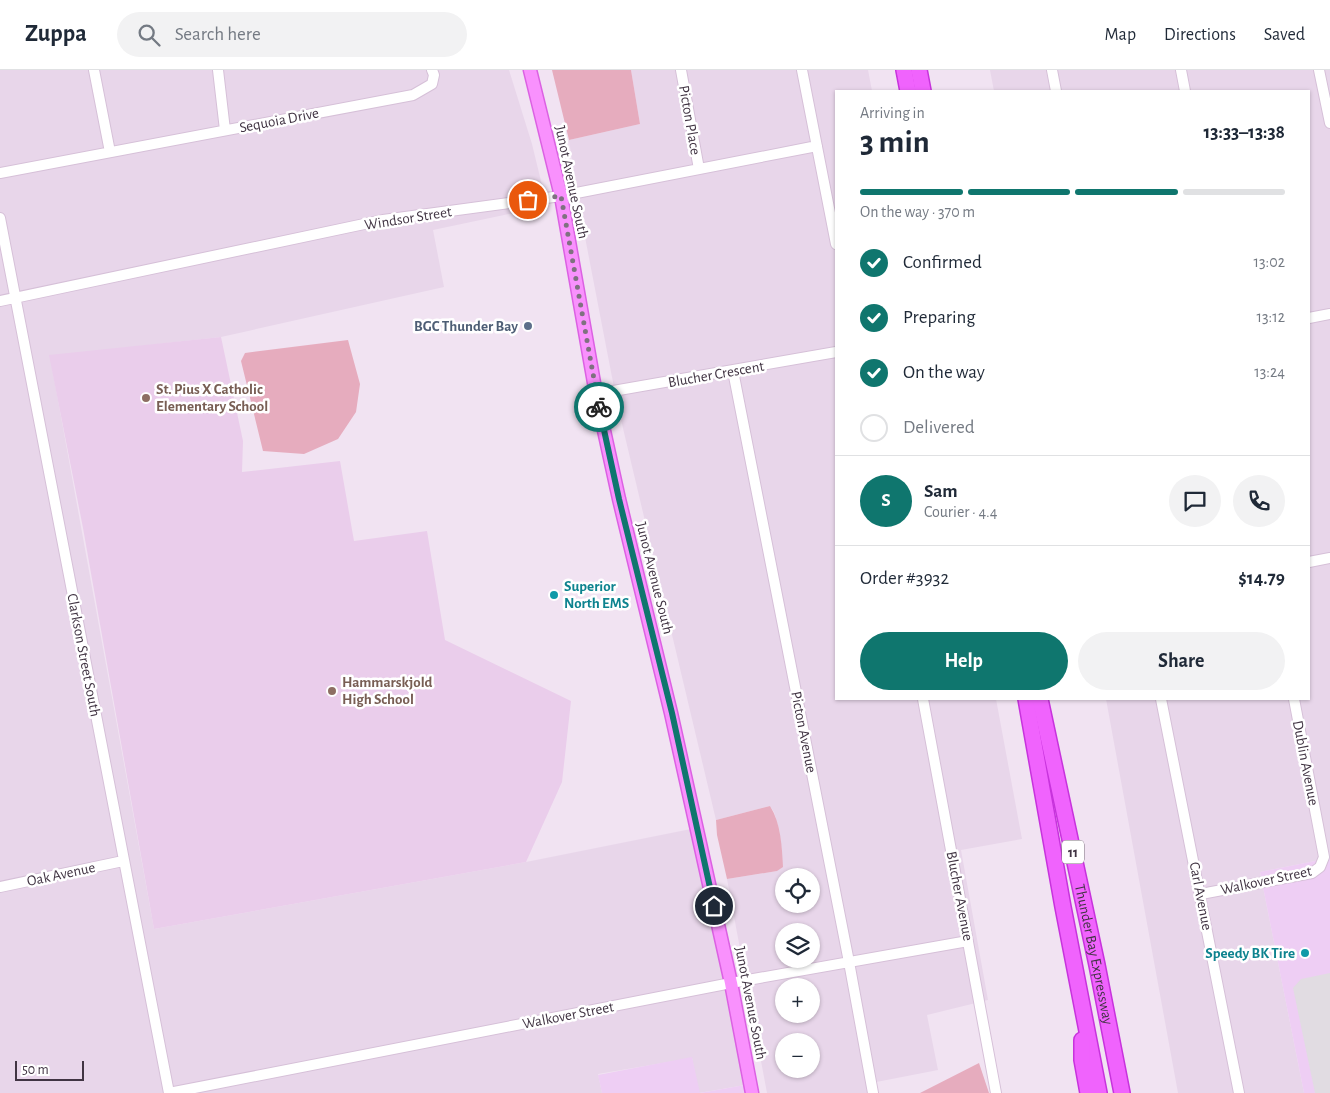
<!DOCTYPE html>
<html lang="en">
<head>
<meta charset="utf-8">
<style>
  body { margin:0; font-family:"Alegreya Sans",sans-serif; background:#f2f2f3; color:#1f2937; height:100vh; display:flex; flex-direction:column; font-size:19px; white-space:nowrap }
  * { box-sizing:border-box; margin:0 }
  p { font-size:16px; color:#747a83 }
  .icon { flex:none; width:28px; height:28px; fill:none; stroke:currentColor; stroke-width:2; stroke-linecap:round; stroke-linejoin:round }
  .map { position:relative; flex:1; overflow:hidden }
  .drawer { position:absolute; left:835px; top:20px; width:475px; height:610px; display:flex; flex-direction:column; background:#fff; border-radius:0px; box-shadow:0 1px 4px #0004 }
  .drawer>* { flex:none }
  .fabs { position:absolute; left:775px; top:798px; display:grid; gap:10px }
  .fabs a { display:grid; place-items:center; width:45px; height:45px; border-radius:50%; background:#fff; box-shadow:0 1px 4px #0004; font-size:25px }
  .scale { position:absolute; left:15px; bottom:12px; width:69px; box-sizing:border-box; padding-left:5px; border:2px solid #413443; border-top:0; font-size:14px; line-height:18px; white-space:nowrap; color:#413443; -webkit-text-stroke:4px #fff; paint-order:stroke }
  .pin { position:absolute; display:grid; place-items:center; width:42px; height:42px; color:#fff; margin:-21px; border:2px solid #fff; border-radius:50%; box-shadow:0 1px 5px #0007 }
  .courier { position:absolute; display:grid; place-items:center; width:50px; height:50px; margin:-25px; border:4px solid #0f766e; border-radius:50%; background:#fff; color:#222; box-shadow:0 1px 6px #0007 }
  .headline em { font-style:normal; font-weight:600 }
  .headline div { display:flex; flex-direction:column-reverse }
  .headline { display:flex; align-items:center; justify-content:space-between; height:85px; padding:0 25px }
  h1 { font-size:32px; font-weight:600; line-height:38px }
  .bar { display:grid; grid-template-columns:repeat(4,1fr); gap:8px 5px; align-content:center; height:60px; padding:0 25px }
  .bar i { height:6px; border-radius:4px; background:#e0e1e3 }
  .bar .selected { background:#0f766e }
  .bar p { grid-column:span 4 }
  .line { display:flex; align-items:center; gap:12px; padding:0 25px; border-top:1px solid #e0e1e3 }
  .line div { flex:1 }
  .round { display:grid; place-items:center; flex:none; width:52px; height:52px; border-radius:26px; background:#f2f2f3 }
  ol { padding:0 25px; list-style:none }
  li { display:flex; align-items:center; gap:15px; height:55px }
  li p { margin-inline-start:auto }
  li .icon { padding:5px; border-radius:50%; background:#0f766e; color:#fff; stroke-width:4 }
  li:last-child { color:#747a83 }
  li i { width:28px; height:28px; border:2px solid #e0e1e3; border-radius:50% }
  .button { display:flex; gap:10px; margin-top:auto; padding:10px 25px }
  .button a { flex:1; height:58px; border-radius:30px; background:#0f766e; color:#fff; font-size:20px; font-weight:600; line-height:58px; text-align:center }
  .button a+a { background:#f2f2f3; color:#1f2937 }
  header { display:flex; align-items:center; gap:30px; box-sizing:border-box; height:70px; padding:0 25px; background:#fff; border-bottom:1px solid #e0e1e3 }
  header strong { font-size:24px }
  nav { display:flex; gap:28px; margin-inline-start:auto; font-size:18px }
  .search { width:350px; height:45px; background:#f2f2f3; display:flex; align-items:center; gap:12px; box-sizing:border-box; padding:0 18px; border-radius:28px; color:#747a83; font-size:19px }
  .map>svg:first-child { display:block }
</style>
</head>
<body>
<header>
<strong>Zuppa</strong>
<div class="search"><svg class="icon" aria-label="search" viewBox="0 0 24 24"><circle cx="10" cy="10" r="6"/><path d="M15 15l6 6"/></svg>Search here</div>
<nav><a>Map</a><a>Directions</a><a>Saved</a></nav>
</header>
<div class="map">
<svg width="1330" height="1023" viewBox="0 0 1330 1023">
  <rect width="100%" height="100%" fill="#f1e3f2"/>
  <!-- residential -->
  <path fill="#e8d6ea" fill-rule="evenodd" d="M0 0H509L532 74 547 136 433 160 444 217 221 267 50 286 154 859 526 792 691 759 745 1015 699 1023 692 988 598 1004 602 1023H0Z
    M631 0H868L872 21H836V629H996L1022 769 961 780 988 930 927 945 938 1000 866 1014 867 1023H767L727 809 777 801 782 782 779 759 774 742 770 736 716 750 617 333 579 136 569 70 640 54ZM784 806H811V834H784ZM784 861H811V889H784ZM784 916H811V944H784ZM784 971H811V999H784Z
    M990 0H1330V788L1260 802 1304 1023H1178L1106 629H1309V21H994Z"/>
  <!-- commercial -->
  <path fill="#eecef4" d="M1330 788V1023H1304L1260 802Z
    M692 987 700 1023 745 1015 746 1023H602L598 1005Z"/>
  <!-- education -->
  <path fill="#eacdeb" d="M221 267 243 371 242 402 340 391 354 471 427 461 445 570 571 631 562 712 526 792 154 859 83 458 49 285Z"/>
  <!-- green -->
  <path fill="#e6acbe" d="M552 0H631L640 54 569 70Z
    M348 270 360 314 356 342 338 369 304 384 263 381 241 291 245 283Z
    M770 736C781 753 782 777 783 797L777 801 727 809 717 765 716 750Z
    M979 993 989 1023H920Z"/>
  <!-- parking -->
  <path fill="#e1dce2" d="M1330 903V1023H1315L1293 918 1301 909Z"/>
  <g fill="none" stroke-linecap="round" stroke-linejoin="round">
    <!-- minor casing -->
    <g stroke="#d6c0d8" stroke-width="12">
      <path id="minor" d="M94 0 110 82
        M218 0 225 60
        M681 0 699 99
        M802 0 836 174
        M1052 0 1056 21
        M1181 0 1185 21
        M1319 0 1330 53
        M0 103 413 25 432 14 434 5 432 0
        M0 148 169 1023
        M0 231 383 150 561 126 817 76
        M1309 248 1330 244
        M733 301 849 892 873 1023
        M596 324 836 282
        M1309 492 1330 488
        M923 629 996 1023
        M1161 629 1239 1023
        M0 817 123 791
        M1201 824 1312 803 1320 797 1324 787 1294 629
        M169 1023 731 913 968 871"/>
    </g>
    <!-- major casing -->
    <g stroke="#db61e2" stroke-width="15">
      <path id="major" d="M530 0 561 126 596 324 619 429 671 643 731 913 752 1023"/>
    </g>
    <!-- highway casing -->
    <g stroke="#c733dc" stroke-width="18">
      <g id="highway">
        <path d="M904 0 908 21"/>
        <path d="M919 0 923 21"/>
        <path d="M1026 629 1063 837 1099 1023"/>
        <path id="s1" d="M1040 629 1097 895 1122 1023"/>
        <path d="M1082 970V990L1088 1023"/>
      </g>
    </g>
    <!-- minor -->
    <use href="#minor" stroke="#fff" stroke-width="10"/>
    <!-- major -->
    <use href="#major" stroke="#f991fd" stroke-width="12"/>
    <!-- highway -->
    <use href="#highway" stroke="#f063fd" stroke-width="15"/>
  </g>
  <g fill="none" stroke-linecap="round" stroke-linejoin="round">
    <!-- done -->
    <path stroke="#7f7180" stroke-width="5" stroke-dasharray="0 9" d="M528 130 561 126 599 337"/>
    <!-- route -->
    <path stroke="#0f766e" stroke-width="6" d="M599 337 619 429 672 643 714 836"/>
  </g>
  <!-- markers -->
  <circle fill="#5c6f8a" stroke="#fff" stroke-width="2" cx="528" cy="256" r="5"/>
  <g fill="#8d6e63" stroke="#fff" stroke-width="2">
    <circle cx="146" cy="328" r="5"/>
    <circle cx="332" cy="621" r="5"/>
  </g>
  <g fill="#0f9aa8" stroke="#fff" stroke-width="2">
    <circle cx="554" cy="525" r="5"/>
    <circle cx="1305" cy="883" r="5"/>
  </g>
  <g text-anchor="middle" stroke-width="5" stroke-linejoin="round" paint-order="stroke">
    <!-- shield labels -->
    <rect fill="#fff" stroke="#7a717b" stroke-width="1" x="1062" y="770.5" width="22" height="23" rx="4"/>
    <g font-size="14" font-weight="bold" fill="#413443">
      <text x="1073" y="787">11</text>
    </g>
    <!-- street labels -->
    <g font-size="15" fill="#413443" stroke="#fff">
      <text transform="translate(279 50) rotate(-11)" y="5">Sequoia Drive</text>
      <text transform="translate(690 50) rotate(80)" y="5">Picton Place</text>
      <text transform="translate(572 112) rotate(78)" y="5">Junot Avenue South</text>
      <text transform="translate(408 148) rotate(-9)" y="5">Windsor Street</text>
      <text transform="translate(716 304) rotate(-10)" y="5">Blucher Crescent</text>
      <text transform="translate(655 508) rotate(76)" y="5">Junot Avenue South</text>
      <text transform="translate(84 585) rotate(79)" y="5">Clarkson Street South</text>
      <text transform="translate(804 662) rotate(79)" y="5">Picton Avenue</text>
      <text transform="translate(1306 693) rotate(79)" y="5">Dublin Avenue</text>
      <text transform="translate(61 804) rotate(-12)" y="5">Oak Avenue</text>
      <text transform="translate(1266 810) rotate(-12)" y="5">Walkover Street</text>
      <text transform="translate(960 826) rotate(79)" y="5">Blucher Avenue</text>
      <text transform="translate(1201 826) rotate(79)" y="5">Carl Avenue</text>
      <text dy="5" stroke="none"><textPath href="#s1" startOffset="261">Thunder Bay Expressway</textPath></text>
      <text transform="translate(751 933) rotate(79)" y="5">Junot Avenue South</text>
      <text transform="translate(568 945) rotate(-11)" y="5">Walkover Street</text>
    </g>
    <!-- service labels -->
    <g font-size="15" font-weight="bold" fill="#4e5e75" stroke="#fff" text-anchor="end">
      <text x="518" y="261">BGC Thunder Bay</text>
    </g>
    <!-- education labels -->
    <g font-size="15" font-weight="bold" fill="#785e54" stroke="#fff" text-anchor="start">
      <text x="156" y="324">St. Pius X Catholic<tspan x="156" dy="17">Elementary School</tspan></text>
      <text x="342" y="617">Hammarskjold<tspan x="342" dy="17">High School</tspan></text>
    </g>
    <!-- culture labels -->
    <g font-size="15" font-weight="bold" fill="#0d838f" stroke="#fff" text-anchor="start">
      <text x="564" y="521">Superior<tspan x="564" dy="17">North EMS</tspan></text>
      <text x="1295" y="888" text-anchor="end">Speedy BK Tire</text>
    </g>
  </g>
</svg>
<div class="fabs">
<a><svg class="icon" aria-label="locate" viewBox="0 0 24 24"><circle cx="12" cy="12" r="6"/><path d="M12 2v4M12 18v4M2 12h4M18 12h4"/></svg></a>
<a><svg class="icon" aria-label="layers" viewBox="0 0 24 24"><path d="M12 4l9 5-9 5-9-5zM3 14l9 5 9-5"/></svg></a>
<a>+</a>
<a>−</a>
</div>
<div class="scale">50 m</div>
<div class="pin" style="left:528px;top:130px;background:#ea580c"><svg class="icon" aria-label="bag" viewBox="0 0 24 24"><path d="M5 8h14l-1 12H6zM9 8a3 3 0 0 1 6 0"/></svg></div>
<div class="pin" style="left:714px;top:836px;background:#1f2937"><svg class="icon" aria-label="home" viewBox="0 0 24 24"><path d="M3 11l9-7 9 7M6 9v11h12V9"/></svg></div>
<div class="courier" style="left:599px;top:337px"><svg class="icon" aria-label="bike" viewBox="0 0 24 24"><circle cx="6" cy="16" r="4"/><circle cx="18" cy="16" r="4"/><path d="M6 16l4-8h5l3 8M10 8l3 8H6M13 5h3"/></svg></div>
<section class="drawer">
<div class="headline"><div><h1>3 min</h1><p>Arriving in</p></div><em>13:33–13:38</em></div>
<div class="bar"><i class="selected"></i><i class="selected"></i><i class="selected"></i><i></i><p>On the way · 370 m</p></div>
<ol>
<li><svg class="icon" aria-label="check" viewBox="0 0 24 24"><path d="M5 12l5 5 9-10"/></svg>Confirmed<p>13:02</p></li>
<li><svg class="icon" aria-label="check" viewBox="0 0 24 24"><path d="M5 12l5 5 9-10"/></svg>Preparing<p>13:12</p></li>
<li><svg class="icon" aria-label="check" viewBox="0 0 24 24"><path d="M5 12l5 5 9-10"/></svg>On the way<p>13:24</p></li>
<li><i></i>Delivered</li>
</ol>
<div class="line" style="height:90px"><b class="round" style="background:#0f766e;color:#fff">S</b><div><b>Sam</b><p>Courier · 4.4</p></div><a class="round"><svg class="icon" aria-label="chat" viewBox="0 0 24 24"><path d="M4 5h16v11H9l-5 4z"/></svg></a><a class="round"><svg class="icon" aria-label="phone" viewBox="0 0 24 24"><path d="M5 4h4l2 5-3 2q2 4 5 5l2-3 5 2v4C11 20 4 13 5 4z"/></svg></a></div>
<div class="line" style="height:65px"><div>Order #3932</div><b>$14.79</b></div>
<div class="button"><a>Help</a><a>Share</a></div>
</section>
</div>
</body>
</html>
